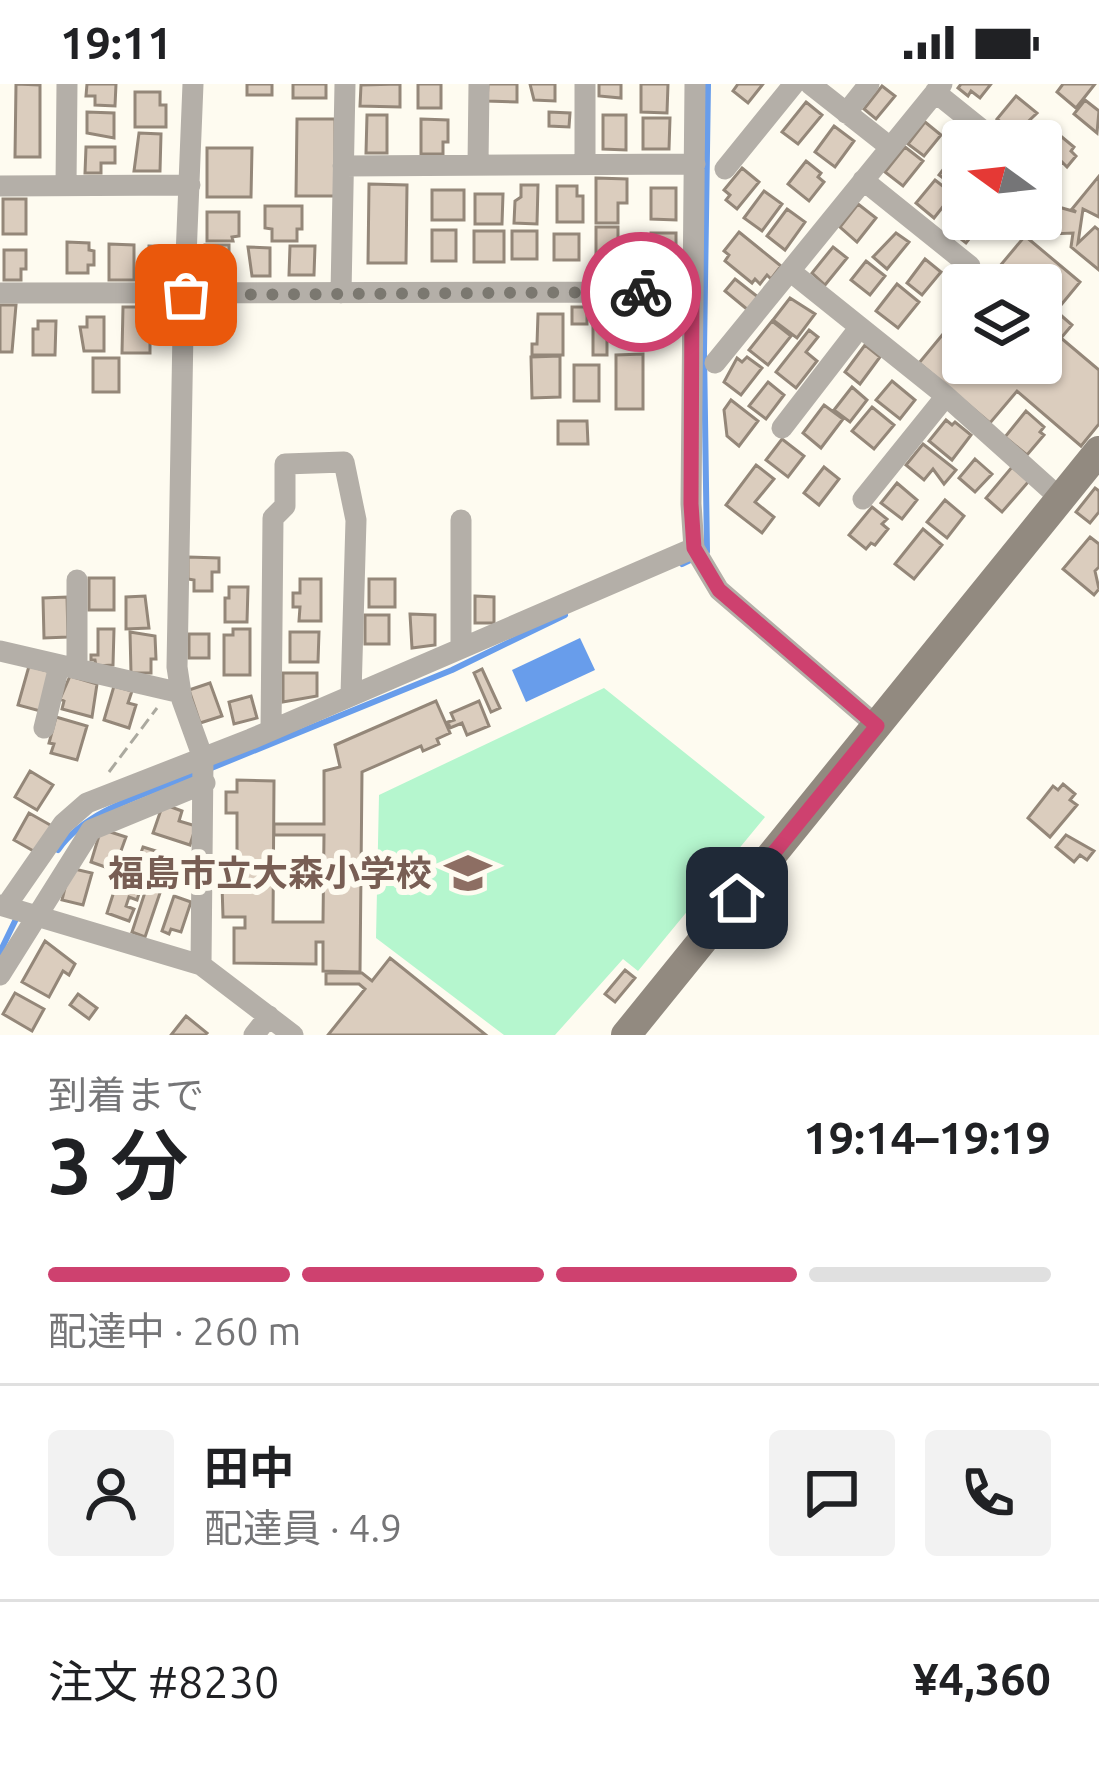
<!DOCTYPE html>
<html lang="ja">
<head>
<meta charset="utf-8">
<style>
  body { margin:0; font-family:Ubuntu,"Noto Sans JP",sans-serif; background:#f2f2f2; color:#202124; height:100vh; display:flex; flex-direction:column; font-size:45px; white-space:nowrap }
  * { box-sizing:border-box; margin:0 }
  p { font-size:39px; color:#757577 }
  .icon { flex:none; width:66px; height:66px; fill:none; stroke:currentColor; stroke-width:2; stroke-linecap:round; stroke-linejoin:round }
  .map { position:relative; height:951px; overflow:hidden }
  .details { display:flex; flex-direction:column; background:#fff; flex:1 }
  .details>* { flex:none }
  .needle { width:78px; rotate:285deg }
  .fabs { position:absolute; left:942px; top:36px; display:grid; gap:24px }
  .fabs a { display:grid; place-items:center; width:120px; height:120px; border-radius:12px; background:#fff; box-shadow:0 3px 9px #0004; font-size:60px }
  .pin { position:absolute; display:grid; place-items:center; width:102px; height:102px; color:#fff; margin:-51px; border-radius:24px; box-shadow:0 6px 18px #0006 }
  .courier { position:absolute; display:grid; place-items:center; width:120px; height:120px; margin:-60px; border:9px solid #ce416f; border-radius:50%; background:#fff; color:#222; box-shadow:0 3px 15px #0007 }
  .head em { font-style:normal; font-weight:600 }
  .head div { display:flex; flex-direction:column-reverse }
  .head { display:flex; align-items:center; justify-content:space-between; height:204px; padding:0 48px }
  h1 { font-size:78px; font-weight:600; line-height:90px }
  .bar { display:grid; grid-template-columns:repeat(4,1fr); gap:18px 12px; align-content:center; height:144px; padding:0 48px }
  .bar i { height:15px; border-radius:9px; background:#e0e0e0 }
  .bar .on { background:#ce416f }
  .bar p { grid-column:span 4 }
  .line { display:flex; align-items:center; gap:30px; padding:0 48px; border-top:3px solid #e0e0e0 }
  .line div { flex:1 }
  .round { display:grid; place-items:center; flex:none; width:126px; height:126px; border-radius:12px; background:#f2f2f2 }
  .status { display:flex; justify-content:space-between; align-items:center; height:84px; padding:0 60px; background:#fff; direction:ltr }
  .status svg { height:33px; fill:currentColor }
  .map>svg:first-child { display:block }
</style>
</head>
<body>
<div class="status"><b>19:11</b><svg viewBox="0 0 49 12"><path d="M0 12V9h3v3zM5 12V6h3v6zM10 12V3h3v9zM15 12V0h3v12zM26 1h20v11H26zM47 4h2v5h-2z"/></svg></div>
<div class="map">
<svg width="1099" height="951" viewBox="0 0 1099 951">
  <rect width="100%" height="100%" fill="#fefbf0"/>
  <!-- green -->
  <path fill="#b5f6ce" d="M604 604 765 733 638 887 623 875 555 951H504L376 854 379 711Z"/>
  <!-- water -->
  <path fill="#689deb" d="M580 554 595 586 526 618 512 586Z"/>
  <g fill="none" stroke-linecap="round" stroke-linejoin="round">
    <!-- stream -->
    <path stroke="#689deb" stroke-width="6" d="M682 480 707 468 704 267 708 0
      M209 685 452 586 565 531
      M58 766C87 724 151 709 196 690
      M0 868 17 833"/>
  </g>
  <!-- building -->
  <path fill="#dbcdbe" stroke="#948779" stroke-width="3" d="M16 0 40 1V73H15Z
    M87 0H116L115 22 95 21V12H86Z
    M247 0H272V11H247Z
    M293 0H326V14H293Z
    M400 0V23L360 22 361 1Z
    M418 0H441V24H418Z
    M488 0H517V18L487 17Z
    M530 0H555V17L534 16Z
    M599 0H621V14L599 12Z
    M641 0H668L667 29 641 28Z
    M738 0H763L748 19 733 7Z
    M961 0H991L980 14 971 7 968 12 958 4Z
    M1063 0H1095L1076 24 1057 8Z
    M882 2 895 12 876 35 864 25Z
    M135 8H160V21H166V43H135Z
    M1016 12 1037 29 1015 50 997 35Z
    M1085 16 1099 27 1097 49 1074 30Z
    M806 18 822 31 798 60 782 48Z
    M87 28 114 29V54L87 49Z
    M549 28 570 29 569 43 549 42Z
    M367 31H387V69H366Z
    M603 31H626V66L603 65Z
    M643 34H670L669 65H643Z
    M297 35H335V112H296Z
    M421 35 448 36V58H443V70H421Z
    M925 38 941 51 924 72 908 60Z
    M834 42 854 57 835 83 815 68Z
    M139 49 161 50 160 87H134Z
    M1057 49 1074 63 1071 67 1076 72 1067 83 1062 78 1051 92 1041 84V70Z
    M86 63H115V79H101V89H85Z
    M905 63 923 77 903 102 885 88Z
    M207 64H252L251 113H207Z
    M956 69 963 75V98L958 105 939 91Z
    M806 77 821 89 818 93 824 98 809 117 788 100Z
    M742 84 759 98 737 125 726 116 730 111 724 106Z
    M1099 92V133L1083 125 1078 159 1095 143 1099 146V186L1071 163 1073 149 1051 150 1055 122 1076 128 1072 125Z
    M596 94 627 95V119H618V139H596Z
    M935 96 953 110 934 134 916 119Z
    M369 100 407 101 406 179H368Z
    M521 101H538L537 140 514 139 515 117 521 113Z
    M557 102H577V112H583V138H557Z
    M651 104H676V136L651 135Z
    M432 106H464V136H432Z
    M764 107 782 120 762 147 744 134Z
    M475 110H503L502 140H475Z
    M3 115H26V150H3Z
    M858 120 876 134 857 158 840 143Z
    M265 122H302V145H297V157H272V145L265 144Z
    M787 125 805 138 785 166 767 152Z
    M963 126V135L984 136 966 159 948 145Z
    M207 128H239V152L232 153 233 157H207Z
    M596 143H618V181H596Z
    M432 146H456V177H432Z
    M474 147H504V178H474Z
    M512 147H537V175H512Z
    M739 148 781 182 771 195 767 191 760 200 755 195 752 199 725 177 729 171 724 167Z
    M651 149H676V189L650 188Z
    M896 149 909 158 887 185 873 173Z
    M554 150H579V176H554Z
    M1025 152 1080 198 1056 227 1072 241 1061 254 1099 286V340L1081 362 1017 307 990 339 919 279 963 226V279H1041V201H984Z
    M67 158 89 159V166L94 167V181H88V189H67Z
    M109 160 134 161V196H109Z
    M205 161H229V188H220V197H205Z
    M149 162 173 163V194H148Z
    M290 162H315L314 191H289Z
    M248 163 270 164V192H252Z
    M833 163 847 174 825 201 812 189Z
    M4 166H26V185H21V196H4Z
    M925 175 941 188 922 211 907 199Z
    M866 177 885 192 870 211 851 196Z
    M735 195 758 213 748 226 725 207Z
    M897 200 919 218 898 244 876 227Z
    M790 214 815 230 797 254 773 236Z
    M0 221H16L12 268H0Z
    M123 223H150V269H122Z
    M572 223H587V240H572Z
    M593 227H625V254L607 255V271H593Z
    M538 230H563V271H532V260H537Z
    M87 233H104V267H84L80 243H87Z
    M38 237H56L55 271H33V245H38Z
    M772 237 791 252 768 281 749 266Z
    M809 246 818 253 806 268 817 277 796 304 776 288Z
    M865 261 880 273 860 300 845 288Z
    M643 270V325H616V271Z
    M560 272V313L532 314 531 273Z
    M747 273 762 284 741 311 724 298 737 274 742 278Z
    M93 274H119V308H93Z
    M574 281H599V317H574Z
    M892 297 915 316 900 335 876 316Z
    M768 298 784 311 766 335 749 322Z
    M852 303 867 316 850 338 834 326Z
    M731 316 758 337 739 362 727 352 724 326Z
    M824 321 843 335 821 364 803 349Z
    M872 323 894 341 874 365 852 347Z
    M1026 327 1044 343 1040 348 1044 351 1027 371 1005 353Z
    M946 336 952 341 955 338 971 351 952 376 929 357Z
    M558 337H587L588 360H558Z
    M782 355 804 372 788 393 766 376Z
    M923 360 956 386 944 400 933 385 924 396 906 381Z
    M975 375 992 390 975 408 959 394Z
    M756 381 774 395 755 418 774 433 762 449 726 421Z
    M824 383 839 395 819 421 804 409Z
    M1012 383 1029 397 1002 428 986 414Z
    M897 399 917 416 902 435 881 419Z
    M1095 404 1099 407V428L1090 439 1076 428Z
    M945 416 964 432 947 454 927 438Z
    M872 423 887 435 882 440 888 445 875 461 871 459 866 465 849 451Z
    M923 445 942 461 914 495 895 480Z
    M1090 453 1099 460V483L1095 487 1099 505 1094 511 1063 485Z
    M188 473 219 474V488H212V507H194V496L188 495Z
    M89 494H114V526H89Z
    M300 495H321V537H299L300 523H293V509H300Z
    M369 495H395V523H369Z
    M229 503H248L247 538H225V514H229Z
    M145 512 149 544 126 545V513Z
    M475 512 494 513V539H475Z
    M67 513 68 553 44 554 43 514Z
    M410 530 435 531V561L412 564Z
    M365 531H389V560H365Z
    M98 545H114L113 581 96 582 95 576H91V571H98Z
    M233 545H250V591H224V551H233Z
    M130 548 155 552 156 575H151V589H131Z
    M290 548H319L318 578H290Z
    M189 550H209V574H189Z
    M29 582 51 588 40 627 18 621Z
    M482 585 500 624 491 628 474 589Z
    M283 589H317V612L283 618Z
    M70 592 97 600 92 633 62 625 64 617 60 615Z
    M210 599 222 632 200 639 189 606Z
    M114 602 132 607 128 619 136 621 129 644 104 636Z
    M251 612 257 634 234 640 229 618Z
    M436 617 450 649 437 655 439 660 423 667 421 662 362 688 360 888 323 887V858H316V880L234 879V844H245V833H223L222 801H237V729H226V708H237V696L274 697 273 838H323L324 751H274V740H324V687L340 683 335 661Z
    M479 617 489 642 467 651 462 639 450 644 448 638 454 636 451 629Z
    M56 633 87 642 77 676 51 669 54 660 49 659Z
    M30 687 53 701 37 726 15 713Z
    M1063 700 1075 710 1070 716 1077 721 1050 753 1028 734 1053 702 1058 706Z
    M163 720 182 727 179 737 196 742 190 761 153 749Z
    M29 729 52 742 37 769 14 756Z
    M101 745 126 753 114 786 91 778Z
    M1066 751 1094 767 1087 776 1080 771 1074 778 1056 763Z
    M143 763 172 772 164 796 159 794 158 799 139 793 141 788 135 786Z
    M70 784 92 789 83 821 62 816Z
    M119 792 142 800 137 816 129 813 126 822 134 825 129 837 107 829Z
    M147 802 161 806 145 853 132 848Z
    M174 812 191 818 181 848 171 845 169 850 162 847Z
    M45 857 75 880 69 891 63 887 49 913 22 898Z
    M390 874 486 951H328L365 905 359 900H326V889H362L372 897Z
    M625 886 635 894 615 918 605 910Z
    M15 909 44 925 32 947 3 930Z
    M78 910 97 924 89 935 70 921Z
    M186 932 207 949 205 951H171Z"/>
  <g fill="none" stroke-linecap="round" stroke-linejoin="round">
    <!-- path -->
    <path stroke="#aba99f" stroke-width="3" stroke-dasharray="12 6" stroke-linecap="butt" d="M109 688 157 624"/>
    <!-- street -->
    <path stroke="#b4afa8" stroke-width="21" d="M193 0 183 247 177 583 182 616 203 674 201 881
      M695 0 691 420 694 464 719 506 877 642
      M810 0 890 63
      M935 8 996 57
      M846 29 869 0
      M478 81 479 0
      M585 81V0
      M343 82 695 80
      M725 85 794 0
      M863 96 970 182
      M66 101 67 0
      M0 102 190 101
      M790 187 946 312 1061 415
      M0 209 692 208
      M341 209 345 0
      M715 279 942 0
      M782 344 860 243
      M863 415 946 312
      M461 436V563
      M0 567 181 609
      M77 585V496
      M44 644 59 582
      M271 646 273 434 285 422V380L344 378 356 436 351 610
      M0 821 201 881 293 951
      M6 822 63 740 87 719 251 655 694 464
      M0 891 91 746 205 699
      M254 951 269 932"/>
    <!-- secondary -->
    <path stroke="#928a80" stroke-width="30" d="M626 951 1099 367"/>
  </g>
  <g fill="none" stroke-linecap="round" stroke-linejoin="round">
    <!-- done -->
    <path stroke="#7b7870" stroke-width="12" stroke-dasharray="0 21.6" d="M186 211 641 208"/>
    <!-- route -->
    <path stroke="#ce416f" stroke-width="15" d="M641 208H692L691 420 694 464 719 506 877 642 737 814"/>
  </g>
  <!-- icons -->
  <defs>
    <g id="school-bare" transform="scale(3.6)"><path d="M0-5L7-2L0 1L-7-2ZM-4 1L0 2.5L4 1V4Q0 6-4 4Z" fill="#8d6e63" stroke="#fefbf0" stroke-width="2.5" paint-order="stroke"/></g>
  </defs>
  <g fill-rule="evenodd">
    <use href="#school-bare" x="468" y="789"/>
  </g>
  <g text-anchor="middle" stroke-width="12" stroke-linejoin="round" paint-order="stroke">
    <!-- education labels -->
    <g font-size="36" font-weight="bold" fill="#785e54" stroke="#fefbf0" text-anchor="end">
      <text x="432" y="802">福島市立大森小学校</text>
    </g>
  </g>
</svg>
<div class="fabs">
<a><svg class="needle" viewBox="-14 -14 28 28"><path d="M0-13l5 13h-10z" fill="#e53935"/><path d="M0 13l5-13h-10z" fill="#757577"/></svg></a>
<a><svg class="icon" aria-label="layers" viewBox="0 0 24 24"><path d="M12 4l9 5-9 5-9-5zM3 14l9 5 9-5"/></svg></a>
</div>
<div class="pin" style="left:186px;top:211px;background:#ea580c"><svg class="icon" aria-label="bag" viewBox="0 0 24 24"><path d="M5 8h14l-1 12H6zM9 8a3 3 0 0 1 6 0"/></svg></div>
<div class="pin" style="left:737px;top:814px;background:#1f2937"><svg class="icon" aria-label="home" viewBox="0 0 24 24"><path d="M3 11l9-7 9 7M6 9v11h12V9"/></svg></div>
<div class="courier" style="left:641px;top:208px"><svg class="icon" aria-label="bike" viewBox="0 0 24 24"><circle cx="6" cy="16" r="4"/><circle cx="18" cy="16" r="4"/><path d="M6 16l4-8h5l3 8M10 8l3 8H6M13 5h3"/></svg></div>
</div>
<section class="details">
<div class="head"><div><h1>3 分</h1><p>到着まで</p></div><em>19:14–19:19</em></div>
<div class="bar"><i class="on"></i><i class="on"></i><i class="on"></i><i></i><p>配達中 · 260 m</p></div>
<div class="line" style="height:216px"><a class="round"><svg class="icon" aria-label="person" viewBox="0 0 24 24"><circle cx="12" cy="8" r="4"/><path d="M4 21q1-7 8-7t8 7"/></svg></a><div><b>田中</b><p>配達員 · 4.9</p></div><a class="round"><svg class="icon" aria-label="chat" viewBox="0 0 24 24"><path d="M4 5h16v11H9l-5 4z"/></svg></a><a class="round"><svg class="icon" aria-label="phone" viewBox="0 0 24 24"><path d="M5 4h4l2 5-3 2q2 4 5 5l2-3 5 2v4C11 20 4 13 5 4z"/></svg></a></div>
<div class="line" style="height:156px"><div>注文 #8230</div><b>¥4,360</b></div>
</section>
</body>
</html>
